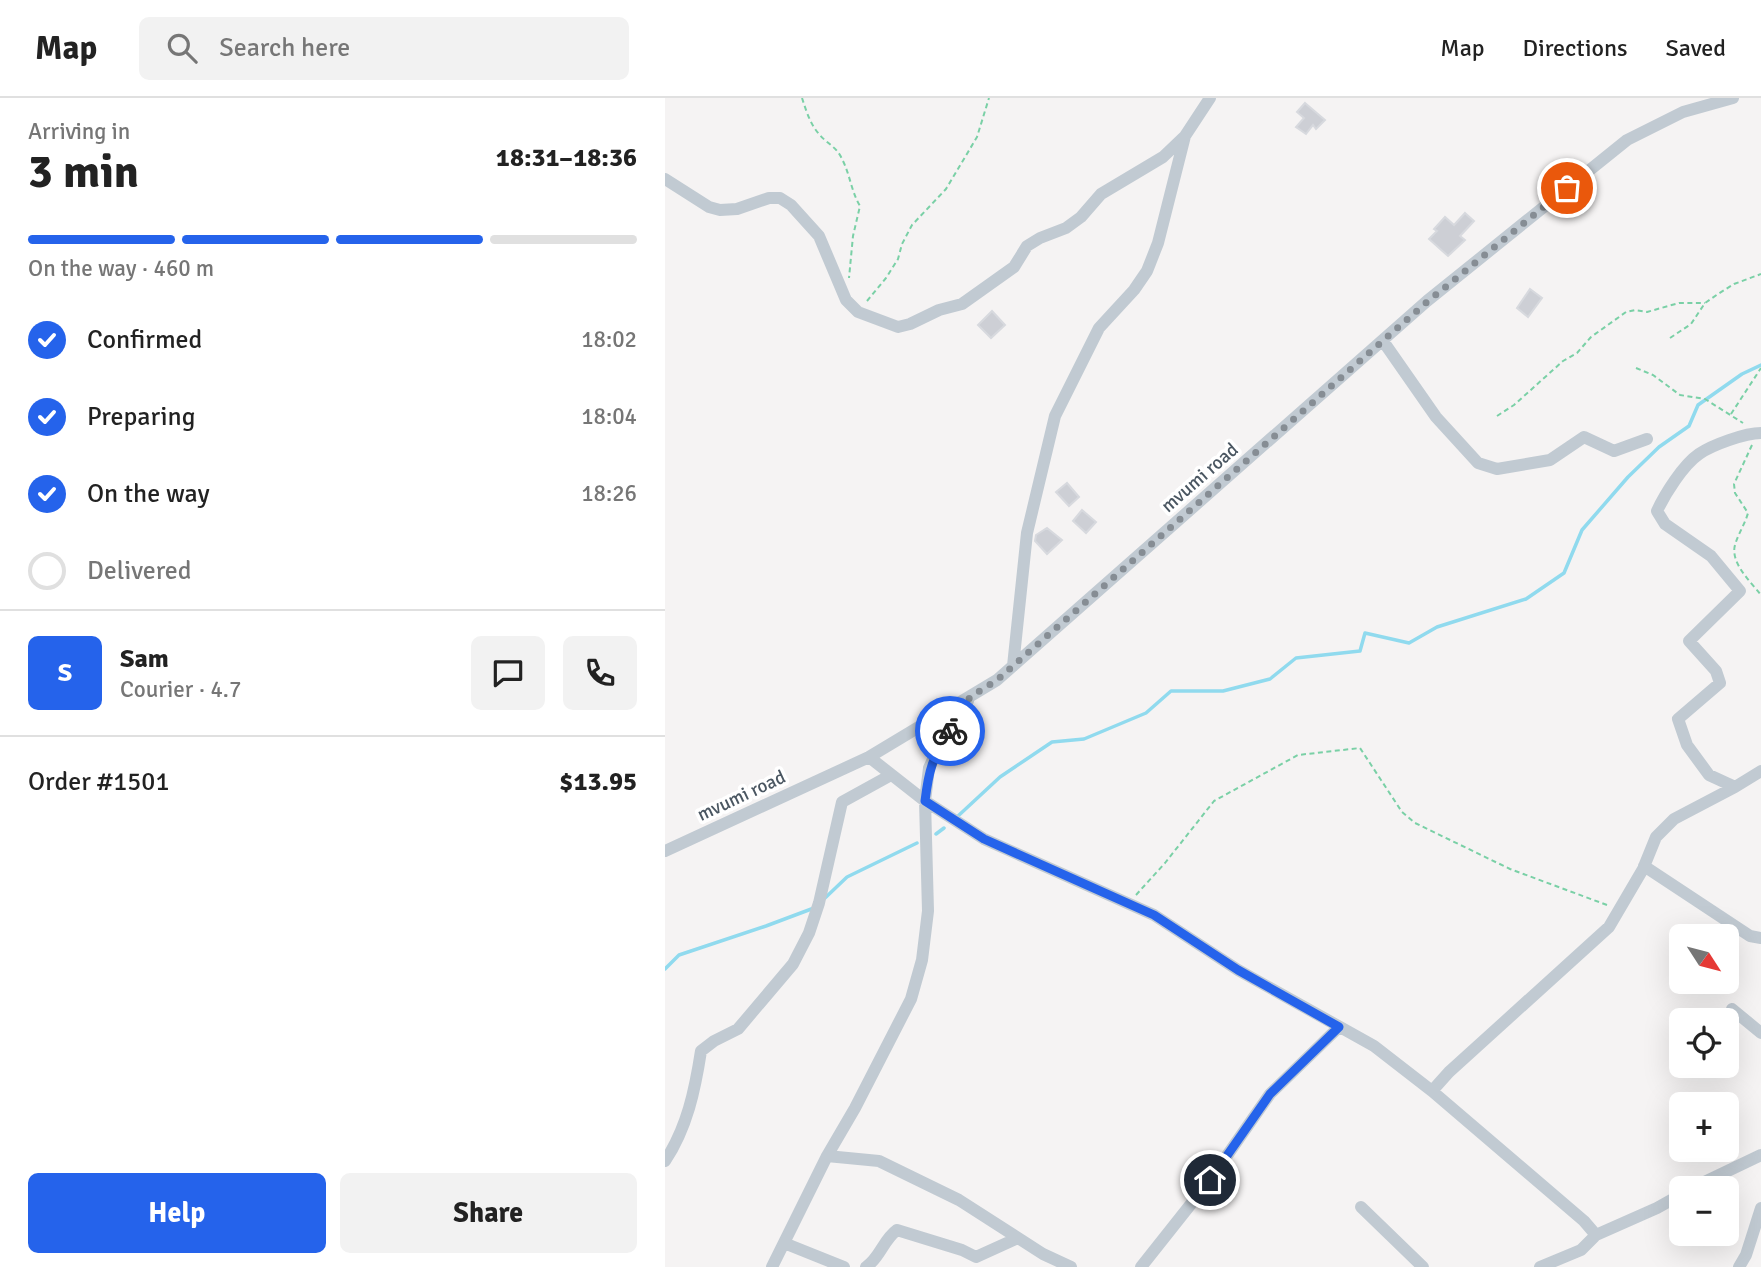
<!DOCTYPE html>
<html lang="en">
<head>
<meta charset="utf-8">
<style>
  body { margin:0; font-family:Signika,sans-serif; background:#f2f2f2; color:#222; height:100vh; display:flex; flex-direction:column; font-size:26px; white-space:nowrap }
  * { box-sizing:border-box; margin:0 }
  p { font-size:23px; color:#767676 }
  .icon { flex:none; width:38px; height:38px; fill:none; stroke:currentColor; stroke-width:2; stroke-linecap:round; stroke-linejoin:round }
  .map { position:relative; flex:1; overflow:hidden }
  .details { display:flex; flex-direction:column; background:#fff; width:665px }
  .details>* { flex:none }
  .needle { width:46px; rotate:126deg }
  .tools { position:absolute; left:1004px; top:826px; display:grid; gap:14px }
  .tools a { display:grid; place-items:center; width:70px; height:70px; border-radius:10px; background:#fff; box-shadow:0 7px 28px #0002; font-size:35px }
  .pin { position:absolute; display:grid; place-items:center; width:60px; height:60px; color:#fff; margin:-30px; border:4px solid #fff; border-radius:50%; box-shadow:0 2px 7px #0007 }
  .courier { position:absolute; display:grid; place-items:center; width:70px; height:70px; margin:-35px; border:5px solid #2563eb; border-radius:50%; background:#fff; color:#222; box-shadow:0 2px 9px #0007 }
  .overview em { font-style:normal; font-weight:700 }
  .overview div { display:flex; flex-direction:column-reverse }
  .overview { display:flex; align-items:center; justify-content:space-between; height:119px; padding:0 28px }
  h1 { font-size:46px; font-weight:700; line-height:52px }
  .bar { display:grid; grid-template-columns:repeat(4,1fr); gap:10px 7px; align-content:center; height:84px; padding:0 28px }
  .bar i { height:9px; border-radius:5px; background:#e0e0e0 }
  .bar .selected { background:#2563eb }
  .bar p { grid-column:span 4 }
  .line { display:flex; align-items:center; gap:18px; padding:0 28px; border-top:2px solid #e0e0e0 }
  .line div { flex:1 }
  .round { display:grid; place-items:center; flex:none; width:74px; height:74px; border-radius:10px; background:#f2f2f2 }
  ol { padding:0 28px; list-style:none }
  li { display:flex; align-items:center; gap:21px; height:77px }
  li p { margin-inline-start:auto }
  li .icon { padding:7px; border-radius:50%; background:#2563eb; color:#fff; stroke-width:4 }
  li:last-child { color:#767676 }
  li i { width:38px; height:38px; border:4px solid #e0e0e0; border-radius:50% }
  .button { display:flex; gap:14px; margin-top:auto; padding:14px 28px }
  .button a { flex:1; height:80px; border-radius:10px; background:#2563eb; color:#fff; font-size:28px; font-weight:700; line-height:80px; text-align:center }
  .button a+a { background:#f2f2f2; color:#222 }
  header { display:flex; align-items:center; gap:42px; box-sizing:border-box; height:98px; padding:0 35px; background:#fff; border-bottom:2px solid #e0e0e0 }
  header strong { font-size:33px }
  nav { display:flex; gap:38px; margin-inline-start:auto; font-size:24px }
  .search { width:490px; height:63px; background:#f2f2f2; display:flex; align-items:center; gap:18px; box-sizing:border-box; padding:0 24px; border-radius:10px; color:#767676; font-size:26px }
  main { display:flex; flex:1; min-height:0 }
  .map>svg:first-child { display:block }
</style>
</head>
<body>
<header>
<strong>Map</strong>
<div class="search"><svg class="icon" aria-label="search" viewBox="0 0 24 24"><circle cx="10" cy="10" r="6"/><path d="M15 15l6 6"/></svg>Search here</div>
<nav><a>Map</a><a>Directions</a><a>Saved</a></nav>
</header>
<main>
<section class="details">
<div class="overview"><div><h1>3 min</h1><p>Arriving in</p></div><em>18:31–18:36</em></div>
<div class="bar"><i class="selected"></i><i class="selected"></i><i class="selected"></i><i></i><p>On the way · 460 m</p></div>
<ol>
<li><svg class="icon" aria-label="check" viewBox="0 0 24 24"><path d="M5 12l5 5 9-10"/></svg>Confirmed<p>18:02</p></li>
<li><svg class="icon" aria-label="check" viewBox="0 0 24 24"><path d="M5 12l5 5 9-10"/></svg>Preparing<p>18:04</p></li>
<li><svg class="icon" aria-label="check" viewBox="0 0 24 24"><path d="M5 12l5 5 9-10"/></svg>On the way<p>18:26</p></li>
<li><i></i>Delivered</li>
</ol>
<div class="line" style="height:126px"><b class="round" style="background:#2563eb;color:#fff">S</b><div><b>Sam</b><p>Courier · 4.7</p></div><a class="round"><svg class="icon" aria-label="chat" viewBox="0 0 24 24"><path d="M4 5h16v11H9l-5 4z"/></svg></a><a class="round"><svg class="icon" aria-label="phone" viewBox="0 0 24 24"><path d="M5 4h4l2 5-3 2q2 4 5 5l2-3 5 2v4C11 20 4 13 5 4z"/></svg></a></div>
<div class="line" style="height:91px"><div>Order #1501</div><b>$13.95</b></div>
<div class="button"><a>Help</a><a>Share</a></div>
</section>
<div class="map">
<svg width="1096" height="1169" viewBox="0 0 1096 1169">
  <rect width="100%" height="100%" fill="#f5f3f3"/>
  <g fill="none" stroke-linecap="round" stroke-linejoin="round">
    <!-- stream -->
    <path stroke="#90daee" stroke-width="3.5" d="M293 718 335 679 387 644 419 641 481 615 506 593H558L605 581 631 560 695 553 700 535 744 545 772 529 861 501 899 475 917 432 963 379 994 349 1024 328 1033 307 1077 276 1096 267
      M271 736 279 730
      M160 800 182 779 252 745
      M0 871 14 857 101 828 149 810"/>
  </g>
  <!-- building -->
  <path fill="#cdcfd5" stroke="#d7d9de" stroke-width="2" d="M640 5 660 22 651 31 648 27 641 36 631 29 639 20 632 14Z
    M800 115 809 123 795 138 800 142 783 158 764 141 772 133 769 131 780 119 789 127Z
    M865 191 877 200 863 219 852 210Z
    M327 213 340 227 326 240 313 227Z
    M402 385 414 399 404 408 391 394Z
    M417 412 431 424 421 435 408 423Z
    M382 430 397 442 382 456 370 443 371 437Z"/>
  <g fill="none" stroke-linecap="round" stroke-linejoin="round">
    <!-- path -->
    <path stroke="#7ad0a6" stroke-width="2" stroke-dasharray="5 3.5" stroke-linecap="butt" d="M137 0C141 12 145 26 154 36 161 45 172 49 177 61 185 76 186 93 195 108L188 138 184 180
      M202 203 221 180 233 161 237 146 247 127 281 91 312 39 324 0
      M1005 240 1026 226 1040 205 1053 196 1069 186 1096 176
      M971 270 988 277 1015 297 1040 301 1078 325
      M1066 316 1096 270
      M832 318 849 307 898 263 912 255 926 239 961 214 970 212 982 214 1014 205H1040
      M1087 347 1069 386 1070 395 1083 415C1080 426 1073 436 1070 447 1065 465 1086 484 1096 497
      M471 797 500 765 549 703 633 657 695 650 737 714 750 725 845 771 942 807"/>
    <!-- minor -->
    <path stroke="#c1cad2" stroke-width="12" d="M0 81 44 109 55 112 72 111 104 100H115L126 107 154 138 181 202 193 214 233 229 245 226 274 212 297 206 349 169 362 148 375 140 401 130 416 119 436 96 498 59 520 38
      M718 243 771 319 813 365 832 371 885 362 919 339 949 353 982 341
      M1096 335C1080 335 1047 347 1034 356 1018 367 1000 396 992 413L1000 426 1046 458 1075 493 1024 543 1051 573 1055 585 1013 621 1022 647 1044 677 1070 689 1096 673
      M348 568 362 435 390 318 434 230 469 192 482 173 493 145 520 38 545 0
      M204 659 260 703 319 741 489 817 573 872 709 948 767 993 919 1123 931 1137
      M0 753 204 659 332 582 762 203 962 42 1018 14 1068 0
      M979 768 1085 838 1096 840
      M1067 911 1096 935
      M767 993 784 974 944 829 978 771 991 739 1009 721 1070 689
      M162 1058 214 1063 294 1102 378 1156 406 1169
      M0 1063C22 1030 30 992 36 953L49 943 73 931 128 866 144 835 154 805 177 704 226 677
      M1027 1090 1096 1057
      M696 1109 758 1169
      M119 1145 179 1169
      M107 1169 162 1058 190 1010 246 901 257 862 263 813 260 703 264 670 269 659 303 603
      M201 1169C215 1160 218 1142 232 1132L297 1152 311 1159 353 1140
      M476 1169 545 1082 605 996 674 929
      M875 1169 916 1152 931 1137 992 1110 1017 1096
      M1074 1169 1081 1157 1096 1110"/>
  </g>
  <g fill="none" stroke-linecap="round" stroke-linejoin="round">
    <!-- done -->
    <path stroke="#868d94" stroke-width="7" stroke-dasharray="0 12.6" d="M285 633 305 599 332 582 762 204 902 90"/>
    <!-- route -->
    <path stroke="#2563eb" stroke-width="9" d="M285 633C267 661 264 671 260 703L319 741 489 817 573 872 674 929 605 996 545 1082"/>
  </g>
  <g text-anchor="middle" stroke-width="7" stroke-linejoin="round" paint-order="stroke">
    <!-- street labels -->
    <g font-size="19" fill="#4a5661" stroke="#fff">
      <text transform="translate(534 379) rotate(-41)" y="7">mvumi road</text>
      <text transform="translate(76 697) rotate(-25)" y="7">mvumi road</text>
    </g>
  </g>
</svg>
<div class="tools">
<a><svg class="needle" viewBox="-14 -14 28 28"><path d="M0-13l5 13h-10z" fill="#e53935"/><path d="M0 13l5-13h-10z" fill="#767676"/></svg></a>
<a><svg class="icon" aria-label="locate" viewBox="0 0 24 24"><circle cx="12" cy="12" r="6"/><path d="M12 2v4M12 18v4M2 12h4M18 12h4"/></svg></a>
<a>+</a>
<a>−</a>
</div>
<div class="pin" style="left:902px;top:90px;background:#ea580c"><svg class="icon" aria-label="bag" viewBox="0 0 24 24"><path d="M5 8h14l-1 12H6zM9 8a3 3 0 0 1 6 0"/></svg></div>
<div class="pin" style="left:545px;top:1082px;background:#1f2937"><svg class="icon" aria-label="home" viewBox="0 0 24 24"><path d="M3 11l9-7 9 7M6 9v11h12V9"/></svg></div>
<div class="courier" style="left:285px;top:633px"><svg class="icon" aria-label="bike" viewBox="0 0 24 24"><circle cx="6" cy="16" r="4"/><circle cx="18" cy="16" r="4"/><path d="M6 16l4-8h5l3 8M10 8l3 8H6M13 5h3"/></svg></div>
</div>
</main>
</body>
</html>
